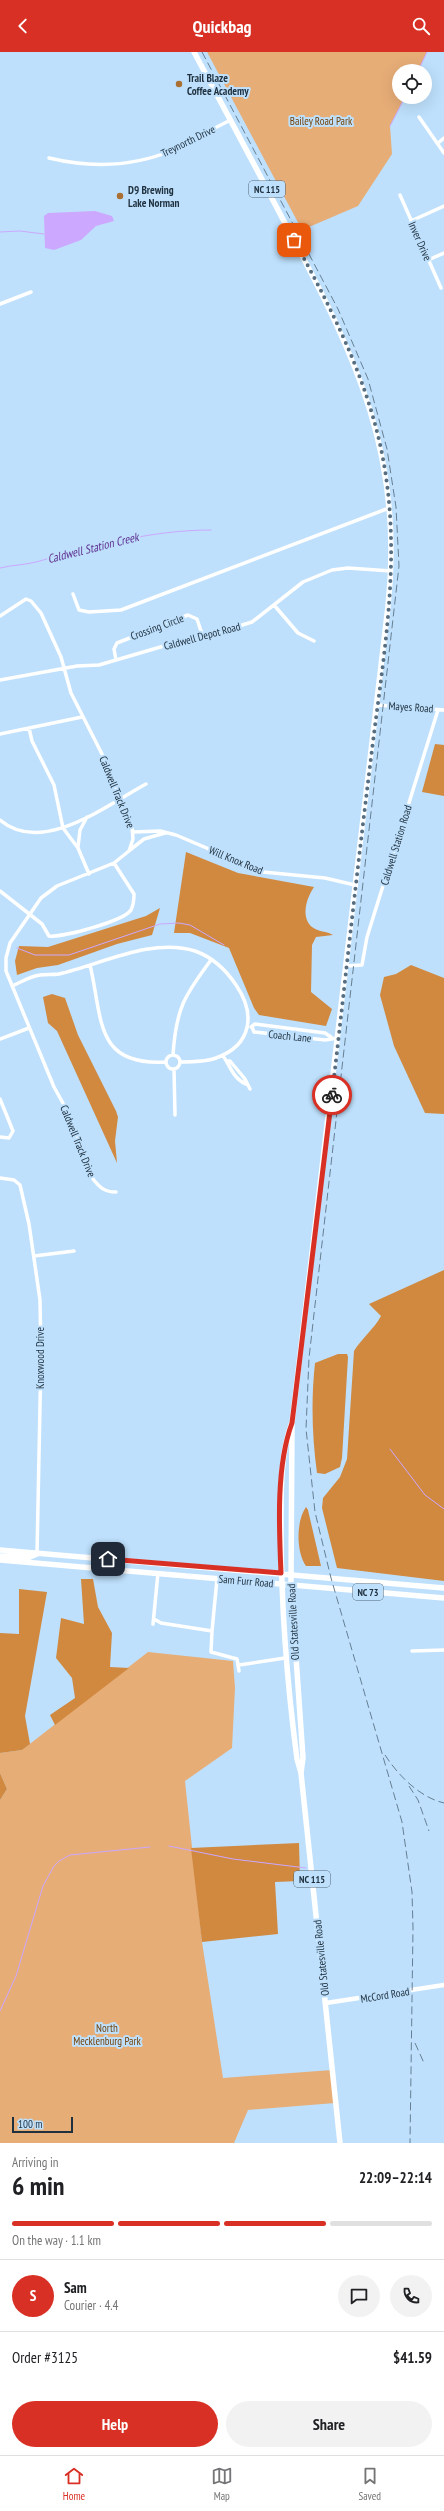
<!DOCTYPE html>
<html lang="en">
<head>
<meta charset="utf-8">
<style>
  body { margin:0; font-family:"PT Sans Narrow",sans-serif; background:#f2f2f2; color:#202124; height:100vh; display:flex; flex-direction:column; font-size:15px; white-space:nowrap }
  * { box-sizing:border-box; margin:0 }
  p { font-size:13px; color:#757577 }
  .icon { flex:none; width:22px; height:22px; fill:none; stroke:currentColor; stroke-width:2; stroke-linecap:round; stroke-linejoin:round }
  .map { position:relative; height:2091px; overflow:hidden }
  .side { display:flex; flex-direction:column; background:#fff; flex:1 }
  .side>* { flex:none }
  .fabs { position:absolute; left:392px; top:12px; display:grid; gap:8px }
  .fabs a { display:grid; place-items:center; width:40px; height:40px; border-radius:50%; background:#fff; box-shadow:0 4px 16px #0002; font-size:20px }
  .scale { position:absolute; left:12px; bottom:10px; width:61px; box-sizing:border-box; padding-left:4px; border:2px solid #1f303e; border-top:0; font-size:11px; line-height:14px; white-space:nowrap; color:#1f303e; -webkit-text-stroke:3px #bee0fc; paint-order:stroke }
  .pin { position:absolute; display:grid; place-items:center; width:34px; height:34px; color:#fff; margin:-17px; border-radius:8px; box-shadow:0 2px 6px #0006 }
  .courier { position:absolute; display:grid; place-items:center; width:40px; height:40px; margin:-20px; border:3px solid #d93025; border-radius:50%; background:#fff; color:#222; box-shadow:0 1px 5px #0007 }
  .head em { font-style:normal; font-weight:800 }
  .head div { display:flex; flex-direction:column-reverse }
  .head { display:flex; align-items:center; justify-content:space-between; height:68px; padding:0 12px }
  h1 { font-size:26px; font-weight:800; line-height:30px }
  .bar { display:grid; grid-template-columns:repeat(4,1fr); gap:6px 4px; align-content:center; height:48px; padding:0 12px }
  .bar i { height:5px; border-radius:3px; background:#e0e0e0 }
  .bar .on { background:#d93025 }
  .bar p { grid-column:span 4 }
  .line { display:flex; align-items:center; gap:10px; padding:0 12px; border-top:1px solid #e0e0e0 }
  .line div { flex:1 }
  .round { display:grid; place-items:center; flex:none; width:42px; height:42px; border-radius:21px; background:#f2f2f2 }
  .cta { display:flex; gap:8px; margin-top:auto; padding:8px 12px }
  .cta a { flex:1; height:46px; border-radius:24px; background:#d93025; color:#fff; font-size:16px; font-weight:800; line-height:46px; text-align:center }
  .cta a+a { background:#f2f2f2; color:#202124 }
  header { display:flex; justify-content:space-between; align-items:center; height:52px; padding:0 12px; background:#d93025; color:#fff; font-size:18px; font-weight:800 }
  .menu { display:flex; justify-content:space-around; align-items:center; height:56px; border-top:1px solid #e0e0e0; background:#fff; font-size:11px; color:#757577 }
  .menu a { display:grid; justify-items:center; gap:2px }
  .menu .on { color:#d93025 }
  .map>svg:first-child { display:block }
</style>
</head>
<body>
<header><svg class="icon" aria-label="back" viewBox="0 0 24 24"><path d="M15 5l-7 7 7 7"/></svg>Quickbag<svg class="icon" aria-label="search" viewBox="0 0 24 24"><circle cx="10" cy="10" r="6"/><path d="M15 15l6 6"/></svg></header>
<div class="map">
<svg width="444" height="2091" viewBox="0 0 444 2091">
  <rect width="100%" height="100%" fill="#bee0fc"/>
  <!-- green -->
  <path fill="#e7ad77" d="M207 0H427L418 19H399V45H405L390 74 392 102 358 154 302 178Z
    M148 1600 233 1609 235 1636 232 1696 185 1729 202 1890 223 2026 332 2018 335 2051 248 2058 234 2091H0V1748L7 1737 0 1721V1701L22 1698Z"/>
  <!-- forest -->
  <path fill="#d1883f" d="M435 692 444 693V744L422 740Z
    M186 800 238 821 314 835C307 845 300 865 312 875 318 880 327 879 333 883L316 885 312 893 311 940 332 957 326 974 259 963 254 956 229 896 190 881H174Z
    M160 856 152 883 117 892 58 913 37 916 17 923 15 909 19 894 48 895 146 864Z
    M411 913 444 926V1062L425 1061 394 994 380 943 384 925 396 922Z
    M52 942 65 946 78 983 116 1059 118 1065 115 1089 117 1111 57 979 48 971 43 945Z
    M444 1218V1529L337 1516 322 1456 323 1446 340 1425 347 1407 354 1299C362 1286 374 1277 381 1264L369 1252Z
    M338 1302H347L348 1305 342 1406 340 1415 325 1422 317 1421C312 1384 311 1348 315 1311Z
    M306 1455 308 1458 321 1514H306C296 1500 296 1469 306 1455Z
    M81 1527H93L98 1555 112 1581 110 1615 129 1616 55 1673 50 1663 75 1646 72 1626 56 1606 61 1566 84 1572Z
    M19 1537 47 1540 25 1664 30 1692 22 1698 0 1701V1581L19 1582Z
    M0 1721 7 1737 0 1748Z
    M299 1791 300 1829 275 1830 278 1882 202 1890 191 1796Z"/>
  <!-- water -->
  <path fill="#cca8ff" d="M95 159 112 164 114 169 96 174 81 188 54 198 45 196 44 164 48 161Z"/>
  <g fill="none" stroke-linecap="round" stroke-linejoin="round">
    <!-- stream -->
    <path stroke="#cca8ff" stroke-width="1" d="M418 19 427 0
      M390 74 405 45
      M0 180 20 179 44 182
      M0 516C12 513 24 513 36 510 94 494 151 478 211 478
      M17 896 35 903H69L160 872 179 871 190 873 224 893
      M390 1397 425 1443 444 1457
      M169 1794 233 1807 306 1816
      M0 1959 16 1924 43 1834 54 1814 59 1809 70 1803 150 1795"/>
    <!-- street -->
    <path stroke="#fff" stroke-width="3.5" d="M419 65 444 101
      M438 91 444 86
      M49 106C91 116 133 115 173 98 193 89 211 77 231 68
      M400 143 441 236
      M411 169 444 154
      M428 208 444 201
      M0 252 31 240
      M73 542 79 558 89 560 121 558 389 456
      M274 553 298 581 314 589
      M0 564 26 547 31 549 41 561 61 605 71 641 103 704 132 774 133 787 129 799 114 811 57 834 41 846 10 891 6 906V919L54 1035 69 1062 93 1127C100 1136 105 1140 116 1140
      M116 608 114 597 117 591 188 563 197 567 203 585
      M0 628 77 614 99 613 181 589 197 587 252 570 303 530 332 518 348 516 391 519
      M377 653 444 658
      M29 676 32 689 54 733 63 776 78 796 89 822
      M0 682 82 665
      M0 768C42 804 107 753 146 732
      M134 780 160 779 176 783 263 820 325 826 355 833
      M78 795 80 778 87 765
      M130 798 144 787 165 781
      M0 839 42 872 49 884C61 886 124 869 131 858 133 854 134 847 134 842L114 811
      M90 913C103 967 94 1014 166 1010
      M346 914 362 913 367 885 438 658
      M12 934C21 930 31 924 40 923 46 922 53 923 59 922 100 913 152 885 195 899 212 905 226 918 236 933 256 962 252 993 216 1006 205 1010 192 1010 180 1010
      M251 975 255 972 325 981 331 985
      M252 975 254 980 264 981 325 988 338 986
      M0 987 29 976
      M173 1003C176 957 184 944 211 908
      M166 1010a7 7 0 1 1 14 0a7 7 0 1 1-14 0Z
      M223 1004C230 1013 233 1027 246 1032
      M227 1009H230L245 1027 250 1037
      M174 1017 175 1063
      M0 1047 13 1079 9 1086 0 1085
      M0 1126 14 1128 20 1133 29 1172 40 1248 41 1305 37 1502
      M34 1204 74 1199
      M154 1567 161 1571 212 1579 211 1600 237 1607 239 1619
      M153 1572 158 1521
      M212 1579 217 1527
      M412 1599 444 1598
      M239 1613 285 1606"/>
    <!-- secondary -->
    <path stroke="#fff" stroke-width="4.5" d="M326 1951 444 1933"/>
    <!-- primary -->
    <path stroke="#fff" stroke-width="5.5" d="M194 0C226 60 258 119 289 179 357 306 404 406 388 554L292 1371 291 1533 303 1706 301 1721
      M291 1373C280 1404 281 1443 281 1476 281 1553 287 1631 297 1707L301 1721 340 2091
      M0 1498 444 1536
      M0 1504 30 1505 37 1502
      M0 1508 444 1546"/>
    <!-- rail -->
    <path stroke="#667f93" stroke-width="1" stroke-dasharray="8 4" stroke-linecap="butt" d="M202 0 338 257 368 327 387 397 396 455 399 514 309 1306 306 1377 315 1460 331 1526 402 1770 412 1840 413 1876 410 2091
      M385 1703C398 1723 419 1745 444 1751
      M409 1734 418 1748 429 1779
      M415 1991 424 2011"/>
  </g>
  <g fill="none" stroke-linecap="round" stroke-linejoin="round">
    <!-- done -->
    <path stroke="#576e80" stroke-width="4" stroke-dasharray="0 7.2" d="M294 188C335 263 374 340 386 425 400 519 382 613 371 706 357 818 345 931 332 1043"/>
    <!-- route -->
    <path stroke="#d93025" stroke-width="5" d="M108 1507 281 1521C279 1475 276 1414 292 1371L332 1043"/>
  </g>
  <!-- markers -->
  <g fill="#ab6f32" stroke="#bee0fc" stroke-width="1.5">
    <circle cx="179" cy="32" r="4"/>
    <circle cx="120" cy="144" r="4"/>
  </g>
  <g text-anchor="middle" stroke-width="4" stroke-linejoin="round" paint-order="stroke">
    <!-- shield labels -->
    <g fill="#bee0fc" stroke="#4f6577" stroke-width="1">
      <rect x="249" y="129" width="36" height="16" rx="3"/>
      <rect x="353" y="1532" width="30" height="16" rx="3"/>
      <rect x="294" y="1819" width="36" height="16" rx="3"/>
    </g>
    <g font-size="10" font-weight="bold" fill="#1f303e">
      <text x="267" y="141">NC 115</text>
      <text x="368" y="1544">NC 73</text>
      <text x="312" y="1831">NC 115</text>
    </g>
    <!-- poi labels -->
    <g font-size="11" font-weight="bold" fill="#1f303e" stroke="#bee0fc" text-anchor="start">
      <text x="187" y="30">Trail Blaze<tspan x="187" dy="13">Coffee Academy</tspan></text>
      <text x="128" y="142">D9 Brewing<tspan x="128" dy="13">Lake Norman</tspan></text>
    </g>
    <!-- park labels -->
    <g font-size="11" fill="#724209" stroke="#bee0fc">
      <text x="321" y="73">Bailey Road Park</text>
      <text x="107" y="1980">North<tspan x="107" dy="13">Mecklenburg Park</tspan></text>
    </g>
    <!-- street labels -->
    <g font-size="11" fill="#1f303e" stroke="#bee0fc">
      <text transform="translate(188 89) rotate(-26)" y="4">Treynorth Drive</text>
      <text transform="translate(420 189) rotate(66)" y="4">Inver Drive</text>
      <text transform="translate(157 575) rotate(-20)" y="4">Crossing Circle</text>
      <text transform="translate(202 584) rotate(-15)" y="4">Caldwell Depot Road</text>
      <text transform="translate(411 655) rotate(4)" y="4">Mayes Road</text>
      <text transform="translate(117 740) rotate(68)" y="4">Caldwell Track Drive</text>
      <text transform="translate(396 793) rotate(-73)" y="4">Caldwell Station Road</text>
      <text transform="translate(236 808) rotate(22)" y="4">Will Knox Road</text>
      <text transform="translate(290 984) rotate(6)" y="4">Coach Lane</text>
      <text transform="translate(78 1089) rotate(68)" y="4">Caldwell Track Drive</text>
      <text transform="translate(40 1306) rotate(-90)" y="4">Knoxwood Drive</text>
      <text transform="translate(246 1529) rotate(5)" y="4">Sam Furr Road</text>
      <text transform="translate(293 1570) rotate(-93)" y="4">Old Statesville Road</text>
      <text transform="translate(321 1906) rotate(-96)" y="4">Old Statesville Road</text>
      <text transform="translate(385 1943) rotate(-9)" y="4">McCord Road</text>
    </g>
    <!-- water labels -->
    <g font-size="12" font-style="italic" fill="#5e2e90" stroke="#bee0fc">
      <text transform="translate(93 496) rotate(-14)" y="4">Caldwell Station Creek</text>
    </g>
  </g>
</svg>
<div class="fabs">
<a><svg class="icon" aria-label="locate" viewBox="0 0 24 24"><circle cx="12" cy="12" r="6"/><path d="M12 2v4M12 18v4M2 12h4M18 12h4"/></svg></a>
</div>
<div class="scale">100 m</div>
<div class="pin" style="left:294px;top:188px;background:#ea580c"><svg class="icon" aria-label="bag" viewBox="0 0 24 24"><path d="M5 8h14l-1 12H6zM9 8a3 3 0 0 1 6 0"/></svg></div>
<div class="pin" style="left:108px;top:1507px;background:#1f2937"><svg class="icon" aria-label="home" viewBox="0 0 24 24"><path d="M3 11l9-7 9 7M6 9v11h12V9"/></svg></div>
<div class="courier" style="left:332px;top:1043px"><svg class="icon" aria-label="bike" viewBox="0 0 24 24"><circle cx="6" cy="16" r="4"/><circle cx="18" cy="16" r="4"/><path d="M6 16l4-8h5l3 8M10 8l3 8H6M13 5h3"/></svg></div>
</div>
<section class="side">
<div class="head"><div><h1>6 min</h1><p>Arriving in</p></div><em>22:09–22:14</em></div>
<div class="bar"><i class="on"></i><i class="on"></i><i class="on"></i><i></i><p>On the way · 1.1 km</p></div>
<div class="line" style="height:72px"><b class="round" style="background:#d93025;color:#fff">S</b><div><b>Sam</b><p>Courier · 4.4</p></div><a class="round"><svg class="icon" aria-label="chat" viewBox="0 0 24 24"><path d="M4 5h16v11H9l-5 4z"/></svg></a><a class="round"><svg class="icon" aria-label="phone" viewBox="0 0 24 24"><path d="M5 4h4l2 5-3 2q2 4 5 5l2-3 5 2v4C11 20 4 13 5 4z"/></svg></a></div>
<div class="line" style="height:52px"><div>Order #3125</div><b>$41.59</b></div>
<div class="cta"><a>Help</a><a>Share</a></div>
</section>
<nav class="menu">
<a class="on"><svg class="icon" aria-label="home" viewBox="0 0 24 24"><path d="M3 11l9-7 9 7M6 9v11h12V9"/></svg>Home</a>
<a><svg class="icon" aria-label="map" viewBox="0 0 24 24"><path d="M3 6l6-2 6 2 6-2v14l-6 2-6-2-6 2zM9 4v14M15 6v14"/></svg>Map</a>
<a><svg class="icon" aria-label="saved" viewBox="0 0 24 24"><path d="M7 4h10v16l-5-4-5 4z"/></svg>Saved</a>
</nav>
</body>
</html>
